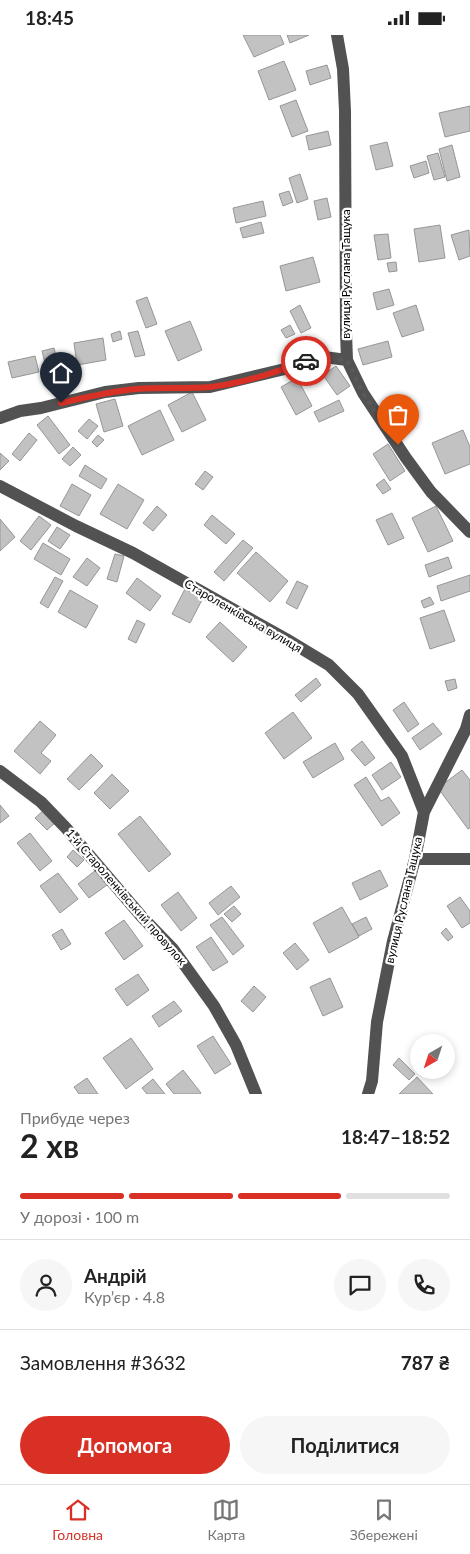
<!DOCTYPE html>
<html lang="uk">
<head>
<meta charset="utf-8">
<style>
  body { margin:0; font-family:Lato,sans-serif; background:#f6f6f6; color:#222; height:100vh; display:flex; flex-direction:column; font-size:19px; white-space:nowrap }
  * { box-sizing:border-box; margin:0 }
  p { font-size:16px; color:#767676 }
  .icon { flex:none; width:28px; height:28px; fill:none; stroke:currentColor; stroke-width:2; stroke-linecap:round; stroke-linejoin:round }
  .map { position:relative; height:1059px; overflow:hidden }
  .panel { display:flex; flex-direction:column; background:#fff; flex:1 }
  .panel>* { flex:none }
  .needle { width:32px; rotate:219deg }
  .fabs { position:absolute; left:410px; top:999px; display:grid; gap:10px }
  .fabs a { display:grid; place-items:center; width:45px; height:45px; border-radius:50%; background:#fff; box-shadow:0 2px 8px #0003; font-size:25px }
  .pin { position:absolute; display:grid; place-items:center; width:42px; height:42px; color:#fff; margin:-51px -21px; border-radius:50% 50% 50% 0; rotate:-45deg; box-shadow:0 0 5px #0007 }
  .pin .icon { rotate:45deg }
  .courier { position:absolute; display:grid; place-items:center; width:50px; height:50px; margin:-25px; border:4px solid #d93025; border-radius:50%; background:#fff; color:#222; box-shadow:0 1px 6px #0007 }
  .overview em { font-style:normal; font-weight:700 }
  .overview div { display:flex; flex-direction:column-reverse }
  .overview { display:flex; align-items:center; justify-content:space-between; height:85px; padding:0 20px }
  h1 { font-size:32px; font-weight:700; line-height:38px }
  .bar { display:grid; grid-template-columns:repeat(4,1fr); gap:8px 5px; align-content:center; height:60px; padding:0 20px }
  .bar i { height:6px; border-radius:4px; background:#e0e0e0 }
  .bar .current { background:#d93025 }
  .bar p { grid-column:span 4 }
  .line { display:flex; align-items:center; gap:12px; padding:0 20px; border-top:1px solid #e0e0e0 }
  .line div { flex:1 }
  .round { display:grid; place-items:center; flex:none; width:52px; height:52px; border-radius:26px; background:#f6f6f6 }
  .button { display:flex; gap:10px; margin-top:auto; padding:10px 20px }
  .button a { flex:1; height:58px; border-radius:30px; background:#d93025; color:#fff; font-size:20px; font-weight:700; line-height:58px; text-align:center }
  .button a+a { background:#f6f6f6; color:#222 }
  .status { display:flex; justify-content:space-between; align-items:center; height:35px; padding:0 25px; background:#fff; direction:ltr }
  .status svg { height:14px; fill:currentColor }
  .tab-bar { display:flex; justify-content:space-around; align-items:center; height:70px; border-top:1px solid #e0e0e0; background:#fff; font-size:14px; color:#767676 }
  .tab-bar a { display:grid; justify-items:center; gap:2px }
  .tab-bar .current { color:#d93025 }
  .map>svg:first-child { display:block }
</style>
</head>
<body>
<div class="status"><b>18:45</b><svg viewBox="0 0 49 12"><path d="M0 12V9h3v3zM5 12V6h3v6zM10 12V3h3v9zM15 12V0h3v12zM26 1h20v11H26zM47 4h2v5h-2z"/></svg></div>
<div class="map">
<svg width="470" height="1059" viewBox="0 0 470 1059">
  <rect width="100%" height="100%" fill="#fff"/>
  <!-- building -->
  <path fill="#c2c2c2" stroke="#969696" d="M243 0H280L284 9 254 22Z
    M287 0H309L290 8Z
    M284 26 296 55 269 65 258 36Z
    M327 30 331 43 310 50 306 36Z
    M296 65 308 96 292 102 280 71Z
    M470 71V96L445 102 439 78Z
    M328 96 331 110 309 115 306 101Z
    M387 107 393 131 376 135 370 111Z
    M452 110 460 142 447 146 439 114Z
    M438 118 445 142 434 145 427 121Z
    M426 126 429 138 414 143 410 131Z
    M300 139 308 164 297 168 289 143Z
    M289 156 293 167 283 171 279 159Z
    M327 163 331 182 318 185 314 166Z
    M263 166 266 181 236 188 233 173Z
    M261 187 264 198 243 203 240 193Z
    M440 190 445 223 419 227 414 194Z
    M469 195 470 221 459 225 451 200Z
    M388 199 391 223 378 225 374 200Z
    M313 222 320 247 286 256 280 231Z
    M396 227 397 236 389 237 387 228Z
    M389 254 394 270 377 275 373 258Z
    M147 262 157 289 146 293 136 266Z
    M300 270 311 293 301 298 290 276Z
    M416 270 424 295 402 302 393 278Z
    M190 286 202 315 178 326 165 296Z
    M290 290 295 299 286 303 281 295Z
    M120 296 122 304 113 307 111 299Z
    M138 296 145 320 135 322 128 298Z
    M103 303 106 325 77 330 74 308Z
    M388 306 392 322 363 330 358 314Z
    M54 313 58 329 46 332 42 316Z
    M35 321 39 337 12 343 8 327Z
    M336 331 350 351 337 360 323 340Z
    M297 343 312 371 296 380 281 352Z
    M192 357 206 385 182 397 168 370Z
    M115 364 123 391 104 397 96 369Z
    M339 365 344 376 319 387 314 377Z
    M160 375 174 405 142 420 128 391Z
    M48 381 70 410 59 419 37 390Z
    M89 384 98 391 87 404 78 396Z
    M463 395 470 412V429L445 439 432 408Z
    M29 398 37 405 20 426 12 419Z
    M98 400 104 405 97 412 92 407Z
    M388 409 405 436 390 446 373 419Z
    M73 412 81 420 70 431 62 424Z
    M0 418 9 426 0 435Z
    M85 430 107 444 101 454 79 441Z
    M205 436 213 442 203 455 195 449Z
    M384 444 391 454 383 459 376 450Z
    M72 449 91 460 79 481 60 471Z
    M118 449 144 465 127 494 100 479Z
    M157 471 167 480 153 496 143 488Z
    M436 471 453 506 428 517 412 483Z
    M392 478 404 503 388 510 376 485Z
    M212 480 235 499 226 509 204 490Z
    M39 481 51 490 31 515 20 506Z
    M0 484 15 502 0 516Z
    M57 492 70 500 60 514 48 506Z
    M243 505 253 513 224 546 214 537Z
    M43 508 70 524 61 540 34 524Z
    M256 517 288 546 270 567 237 538Z
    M115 519 124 521 117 547 107 544Z
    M448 522 452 533 429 542 425 530Z
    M87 523 100 533 87 551 73 542Z
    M470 540V556L441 566 437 551Z
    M55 542 63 546 48 573 40 568Z
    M137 543 161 561 150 576 126 558Z
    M297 546 308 551 297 574 286 568Z
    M185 554 203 563 190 588 172 579Z
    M70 555 98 571 86 593 58 577Z
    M430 562 434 569 424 573 421 566Z
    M444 575 455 606 430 614 420 583Z
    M137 585 145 589 136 608 128 604Z
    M220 587 247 612 233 627 206 602Z
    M316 643 321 650 301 667 295 660Z
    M455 644 457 653 448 656 445 646Z
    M404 667 419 689 408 697 393 675Z
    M293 677 312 703 284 724 265 698Z
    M40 686 56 700 41 718 51 726 40 739 14 716Z
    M433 688 442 699 420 715 412 703Z
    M362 706 375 723 365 731 351 715Z
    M335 708 344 724 313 743 303 727Z
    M91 719 103 731 79 755 67 744Z
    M391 727 401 742 382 755 372 740Z
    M462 735 470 745V793L468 794 438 753Z
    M112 739 129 756 110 774 94 758Z
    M366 742 381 766 389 762 400 778 382 791 354 750Z
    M0 770 9 781 0 788Z
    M44 775 56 787 47 795 35 783Z
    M140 781 171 819 149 837 118 799Z
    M30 798 52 826 40 836 17 808Z
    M73 815 84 825 77 832 67 822Z
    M96 835 107 850 89 863 78 849Z
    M380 835 388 851 360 865 352 848Z
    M58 838 78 864 60 878 40 851Z
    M231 851 240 862 218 880 209 868Z
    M178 857 197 883 181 896 161 870Z
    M460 862 470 876V888L462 893 447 871Z
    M234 871 241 879 232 887 224 879Z
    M342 872 359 902 329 918 313 888Z
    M222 882 244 911 233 920 210 890Z
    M366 882 372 894 359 901 352 889Z
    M124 885 143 911 124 925 105 898Z
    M446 893 453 902 448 906 441 898Z
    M62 894 71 909 61 915 52 900Z
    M211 902 228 927 213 936 196 912Z
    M295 908 309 925 297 935 283 918Z
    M138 939 149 955 127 971 115 954Z
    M330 943 343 972 323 981 310 952Z
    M254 951 266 962 253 977 241 966Z
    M174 966 182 976 159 992 152 981Z
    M213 1001 231 1029 215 1039 197 1011Z
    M131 1003 153 1034 126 1054 103 1023Z
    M399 1023 415 1039 409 1045 393 1030Z
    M183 1035 201 1058 200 1059H174L166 1049Z
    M417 1042 433 1059H399Z
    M87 1043 98 1059H79L74 1052Z
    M153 1044 165 1059H147L142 1053Z"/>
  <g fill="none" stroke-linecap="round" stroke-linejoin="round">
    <!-- minor -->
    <path stroke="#525252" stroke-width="12" d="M337 0 343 34 345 76 346 297 347 325 363 358 406 423 431 457 470 497
      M0 383 20 376 41 373 105 357 139 353 210 352 289 333 316 321 347 325
      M0 451 76 491 133 518 286 604 329 630 358 659 402 721 424 777
      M0 736 41 767 66 793 142 882 173 914 214 971 236 1010 256 1059
      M415 824H470
      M368 1059 372 1046 377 987 393 906 415 824 424 777 466 694 470 680"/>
  </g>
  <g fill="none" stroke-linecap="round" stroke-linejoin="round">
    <!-- done -->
    <path stroke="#595959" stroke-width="5" stroke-dasharray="0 9" d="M306 326 316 322 347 325 363 358 398 410"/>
    <!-- route -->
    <path stroke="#d93025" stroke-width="6" d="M61 368C87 362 111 356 137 354 161 352 185 354 210 352 240 349 277 337 306 326"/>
  </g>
  <g text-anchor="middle" stroke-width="4.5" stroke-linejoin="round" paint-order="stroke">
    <!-- street labels -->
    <g font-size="12" fill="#000" stroke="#fff">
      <text transform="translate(346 239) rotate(-90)" y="4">вулиця Руслана Тащука</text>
      <text transform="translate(243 581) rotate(30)" y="4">Староленківська вулиця</text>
      <text transform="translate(126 862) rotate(49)" y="4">1-й Староленківський провулок</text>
      <text transform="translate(404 865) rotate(-77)" y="4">вулиця Руслана Тащука</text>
    </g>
  </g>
</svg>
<div class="fabs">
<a><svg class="needle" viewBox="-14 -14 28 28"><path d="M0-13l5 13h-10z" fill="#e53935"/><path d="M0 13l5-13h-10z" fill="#767676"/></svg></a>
</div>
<div class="pin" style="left:398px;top:410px;background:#ea580c"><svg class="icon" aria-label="bag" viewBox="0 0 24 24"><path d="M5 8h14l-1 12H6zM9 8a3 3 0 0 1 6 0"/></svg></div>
<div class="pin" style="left:61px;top:368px;background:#1f2937"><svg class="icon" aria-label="home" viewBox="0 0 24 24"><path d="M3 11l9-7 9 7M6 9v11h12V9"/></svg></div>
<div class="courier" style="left:306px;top:326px"><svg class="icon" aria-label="car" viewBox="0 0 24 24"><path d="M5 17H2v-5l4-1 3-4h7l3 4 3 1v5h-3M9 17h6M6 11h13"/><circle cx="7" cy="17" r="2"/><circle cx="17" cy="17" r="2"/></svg></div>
</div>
<section class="panel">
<div class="overview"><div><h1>2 хв</h1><p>Прибуде через</p></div><em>18:47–18:52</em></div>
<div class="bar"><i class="current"></i><i class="current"></i><i class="current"></i><i></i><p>У дорозі · 100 m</p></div>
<div class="line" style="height:90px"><a class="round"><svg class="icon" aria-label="person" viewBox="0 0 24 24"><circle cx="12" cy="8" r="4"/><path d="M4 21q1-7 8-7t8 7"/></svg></a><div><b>Андрій</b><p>Кур’єр · 4.8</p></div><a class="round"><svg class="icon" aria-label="chat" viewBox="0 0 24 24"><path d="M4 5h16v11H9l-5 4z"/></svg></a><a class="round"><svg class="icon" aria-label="phone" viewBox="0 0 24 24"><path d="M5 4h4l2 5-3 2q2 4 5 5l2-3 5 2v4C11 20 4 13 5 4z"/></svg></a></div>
<div class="line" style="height:65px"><div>Замовлення #3632</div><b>787 ₴</b></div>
<div class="button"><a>Допомога</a><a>Поділитися</a></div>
</section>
<nav class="tab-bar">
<a class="current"><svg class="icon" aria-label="home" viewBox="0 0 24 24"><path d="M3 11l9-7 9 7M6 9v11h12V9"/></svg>Головна</a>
<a><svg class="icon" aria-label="map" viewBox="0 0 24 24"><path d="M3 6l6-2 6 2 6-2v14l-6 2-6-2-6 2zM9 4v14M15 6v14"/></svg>Карта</a>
<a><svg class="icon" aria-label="saved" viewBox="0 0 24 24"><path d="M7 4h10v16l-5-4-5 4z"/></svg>Збережені</a>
</nav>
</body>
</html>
